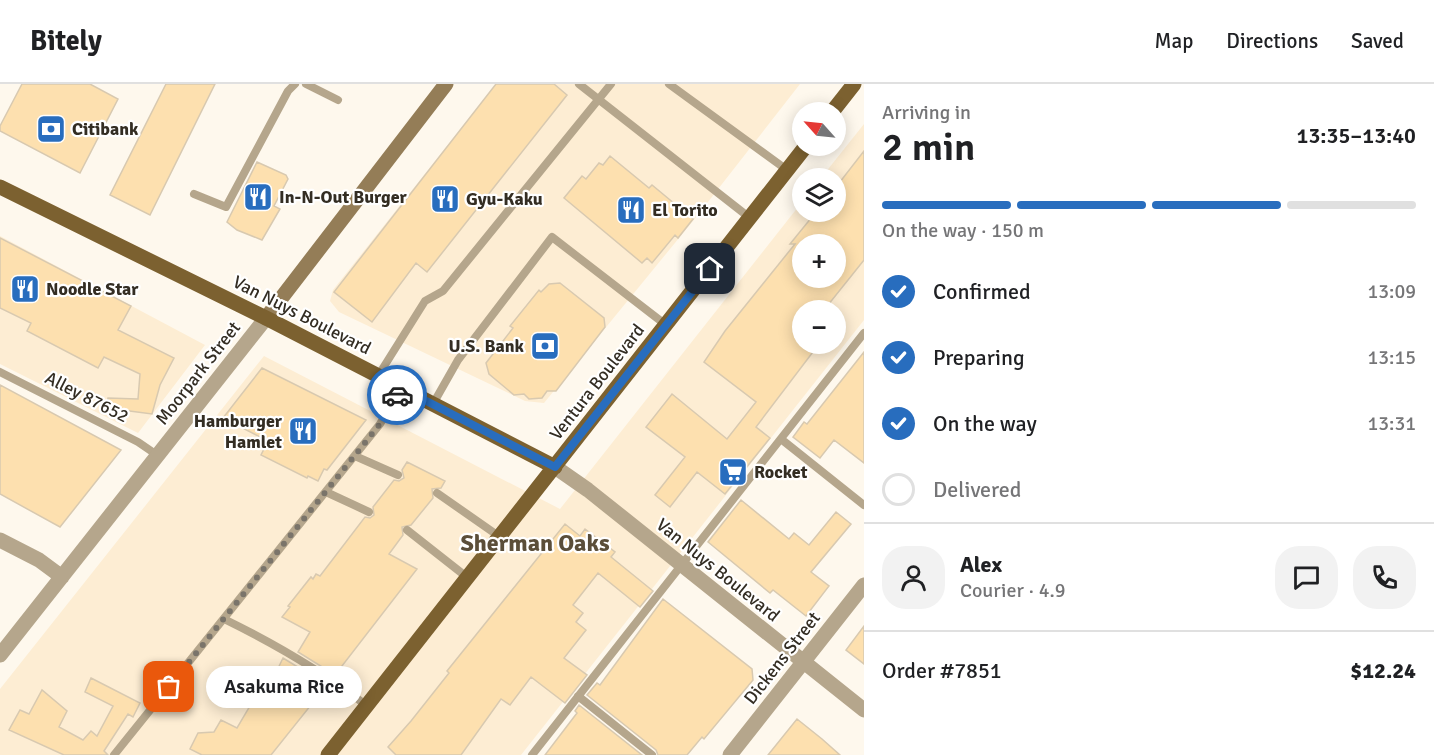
<!DOCTYPE html>
<html lang="en">
<head>
<meta charset="utf-8">
<style>
  body { margin:0; font-family:Signika,sans-serif; background:#f2f2f2; color:#202124; height:100vh; display:flex; flex-direction:column; font-size:22px; white-space:nowrap }
  * { box-sizing:border-box; margin:0 }
  p { font-size:20px; color:#757577 }
  .icon { flex:none; width:33px; height:33px; fill:none; stroke:currentColor; stroke-width:2; stroke-linecap:round; stroke-linejoin:round }
  .map { position:relative; flex:1; overflow:hidden }
  .drawer { display:flex; flex-direction:column; background:#fff; width:570px }
  .drawer>* { flex:none }
  .needle { width:39px; rotate:297deg }
  .buttons { position:absolute; left:792px; top:18px; display:grid; gap:12px }
  .buttons a { display:grid; place-items:center; width:54px; height:54px; border-radius:50%; background:#fff; box-shadow:0 3px 15px #0003; font-size:30px }
  .pin { position:absolute; display:grid; place-items:center; width:51px; height:51px; color:#fff; margin:-26px; border-radius:12px; box-shadow:0 3px 9px #0006 }
  .courier { position:absolute; display:grid; place-items:center; width:60px; height:60px; margin:-30px; border:4px solid #286dbe; border-radius:50%; background:#fff; color:#222; box-shadow:0 2px 8px #0007 }
  .bubble { position:absolute; height:42px; border-radius:21px; background:#fff; box-shadow:0 3px 15px #0003; font-size:20px; font-weight:600; line-height:42px; text-align:center }
  .head em { font-style:normal; font-weight:600 }
  .head div { display:flex; flex-direction:column-reverse }
  .head { display:flex; align-items:center; justify-content:space-between; height:102px; padding:0 18px }
  h1 { font-size:39px; font-weight:600; line-height:45px }
  .bar { display:grid; grid-template-columns:repeat(4,1fr); gap:9px 6px; align-content:center; height:72px; padding:0 18px }
  .bar i { height:8px; border-radius:4px; background:#e0e0e0 }
  .bar .current { background:#286dbe }
  .bar p { grid-column:span 4 }
  .line { display:flex; align-items:center; gap:15px; padding:0 18px; border-top:2px solid #e0e0e0 }
  .line div { flex:1 }
  .round { display:grid; place-items:center; flex:none; width:63px; height:63px; border-radius:24px; background:#f2f2f2 }
  ol { padding:0 18px; list-style:none }
  li { display:flex; align-items:center; gap:18px; height:66px }
  li p { margin-inline-start:auto }
  li .icon { padding:6px; border-radius:50%; background:#286dbe; color:#fff; stroke-width:4 }
  li:last-child { color:#757577 }
  li i { width:33px; height:33px; border:3px solid #e0e0e0; border-radius:50% }
  header { display:flex; align-items:center; gap:36px; box-sizing:border-box; height:84px; padding:0 30px; background:#fff; border-bottom:2px solid #e0e0e0 }
  header strong { font-size:28px }
  nav { display:flex; gap:33px; margin-inline-start:auto; font-size:21px }
  main { display:flex; flex:1; min-height:0 }
  .map>svg:first-child { display:block }
</style>
</head>
<body>
<header>
<strong>Bitely</strong>
<nav><a>Map</a><a>Directions</a><a>Saved</a></nav>
</header>
<main>
<div class="map">
<svg width="864" height="671" viewBox="0 0 864 671">
  <rect width="100%" height="100%" fill="#fef8ed"/>
  <!-- built -->
  <path fill="#fdedd3" fill-rule="evenodd" d="M496 0H800L697 132 544 319 525 317 339 228 330 217 333 206Z
    M864 40V236L521 671H0V605L264 272 560 425 802 118V128H836V94H821ZM802 160H836V194H802ZM802 226H836V260H802Z
    M0 152 205 261 138 349 0 280Z"/>
  <!-- building -->
  <path fill="#fde0af" stroke="#d8c9b0" stroke-width="1.5" fill-rule="evenodd" d="M22 0H90L118 15 80 89 0 47V42Z
    M166 0H215L150 131 110 111Z
    M496 0H554L567 11 427 188 416 179 372 238 334 208Z
    M864 67V176L824 226H802V260H819L756 343 770 354 725 410 697 388 670 423 655 411 685 373 646 343 672 310 727 355 756 318 704 278 725 247 795 160H790L816 128H836V103ZM802 160H836V194H802Z
    M610 72 649 104 652 101 693 135 678 154 675 151 652 179 647 174 642 179 564 114 582 92 586 95 599 79 603 81Z
    M257 78 286 91 288 95 274 122 280 125 262 156 237 146 227 138Z
    M0 154 131 222 118 246 174 274 160 301 152 330 107 324 108 314 138 315 140 290 104 273 98 284 27 247 31 239 0 224Z
    M560 199 604 234 605 243 556 307H547L542 314 529 315 524 310 514 311 489 290 486 279 513 244 510 242 539 206 541 208 549 200Z
    M864 268V379L834 356 820 374 793 353 804 338 807 340Z
    M262 284 366 336 327 386 324 385 318 397 308 392 307 394 261 371 268 357 223 334Z
    M0 301 121 366 60 443 0 410Z
    M407 378 445 397 441 404 432 405 433 414 411 441 402 443 403 451 389 470 417 485 335 591 298 568 310 548 282 533 290 523 288 522 311 493 313 495 316 490 320 492 365 433 370 434 374 431 373 423 394 396 399 397 404 394 402 386Z
    M741 416 789 455 794 449 809 461 836 428 851 440 811 488 829 502 806 532 773 506 770 509 708 458Z
    M565 440 580 452 585 445 615 468 611 473 653 507 640 523 598 489 573 521 583 529 576 538 586 546 564 574 587 591 565 619 531 593 510 621 501 615 461 671H396L388 663 411 637 449 589 447 587Z
    M663 515 752 585 753 596 704 655 702 653 687 671H658L656 666 587 611 597 599 600 601Z
    M864 542V580L846 566Z
    M283 574 327 601 271 671H202L190 665 198 649 214 648 221 636 237 644 257 610 238 601 249 587 271 599Z
    M91 594 140 619 133 633 128 630 104 667 108 671H64L9 646 20 626 29 630 42 606 67 627 59 643 83 656 91 647 97 652 113 622 85 608Z
    M579 621 642 671H545L577 629 575 627Z
    M797 635 822 655 840 671H768Z"/>
  <g fill="none" stroke-linecap="round" stroke-linejoin="round">
    <!-- lane -->
    <path stroke="#b5a68c" stroke-width="8" d="M306 0 338 16
      M579 0 750 134
      M669 0 787 86
      M194 110 226 123 288 7 295 0
      M0 288 138 358 157 371
      M378 292 425 217 443 207 611 0
      M433 320 458 276 552 153 666 241
      M781 355 864 421
      M355 372 398 391
      M326 408 369 428
      M437 409 500 453
      M407 446 468 494
      M224 535C275 560 322 587 367 622
      M578 612 652 671
      M114 671 380 340 401 304
      M532 671 864 249"/>
    <!-- street -->
    <path stroke="#b5a68c" stroke-width="15" d="M555 383 588 406 864 626
      M0 456 39 476 62 493
      M0 571 266 234
      M730 671 864 501"/>
    <!-- secondary -->
    <path stroke="#947d57" stroke-width="15" d="M266 234 446 0"/>
    <!-- primary -->
    <path stroke="#7c6130" stroke-width="15" d="M832 28 854 0
      M0 103 266 234 555 383
      M328 671 806 62"/>
  </g>
  <g fill="none" stroke-linecap="round" stroke-linejoin="round">
    <!-- done -->
    <path stroke="#7a746a" stroke-width="6" stroke-dasharray="0 10.8" d="M169 603 380 340 397 311"/>
    <!-- route -->
    <path stroke="#286dbe" stroke-width="8" d="M397 311 401 304 555 383 710 185"/>
  </g>
  <!-- icons -->
  <defs>
    <g id="bank-square" transform="scale(1.5)"><rect x="-9" y="-9" width="18" height="18" rx="4" fill="#286dbe" stroke="#fff"/><path d="M-6-4H6V4H-6ZM0-2.3a2.3 2.3 0 1 0 0 4.6a2.3 2.3 0 1 0 0-4.6Z" fill="#fff"/></g>
    <g id="restaurant-square" transform="scale(1.5)"><rect x="-9" y="-9" width="18" height="18" rx="4" fill="#286dbe" stroke="#fff"/><path d="M-5-6h1v4h1v-4h1v4h1v-4h1v5L-1.5 .5V6h-2V.5L-5-1ZM5-6V6H3V1.5H1.5Q1.5-4 5-6Z" fill="#fff"/></g>
    <g id="supermarket-square" transform="scale(1.5)"><rect x="-9" y="-9" width="18" height="18" rx="4" fill="#286dbe" stroke="#fff"/><path d="M-6-5.5h2.5l.6 2H6L4.5 2H-2.5L-4.4-4H-6ZM-1.5 3.2a1.3 1.3 0 1 0 .1 0ZM3 3.2a1.3 1.3 0 1 0 .1 0Z" fill="#fff"/></g>
  </defs>
  <g fill-rule="evenodd">
    <use href="#bank-square" x="51" y="45"/>
    <use href="#restaurant-square" x="258" y="113"/>
    <use href="#restaurant-square" x="445" y="115"/>
    <use href="#restaurant-square" x="631" y="126"/>
    <use href="#restaurant-square" x="25" y="205"/>
    <use href="#bank-square" x="545" y="262"/>
    <use href="#restaurant-square" x="303" y="347"/>
    <use href="#supermarket-square" x="733" y="388"/>
  </g>
  <g text-anchor="middle" stroke-width="4.5" stroke-linejoin="round" paint-order="stroke">
    <!-- poi labels -->
    <g font-size="18" font-weight="bold" fill="#332d23" stroke="#fff" text-anchor="start">
      <text x="72" y="51">Citibank</text>
      <text x="279" y="119">In-N-Out Burger</text>
      <text x="466" y="121">Gyu-Kaku</text>
      <text x="652" y="132">El Torito</text>
      <text x="46" y="211">Noodle Star</text>
      <text x="524" y="268" text-anchor="end">U.S. Bank</text>
      <text x="282" y="343" text-anchor="end">Hamburger<tspan x="282" dy="21">Hamlet</tspan></text>
      <text x="754" y="394">Rocket</text>
    </g>
    <!-- street labels -->
    <g font-size="18" fill="#332d23" stroke="#fff">
      <text transform="translate(302 231) rotate(27)" y="6">Van Nuys Boulevard</text>
      <text transform="translate(198 289) rotate(-52)" y="6">Moorpark Street</text>
      <text transform="translate(597 298) rotate(-52)" y="6">Ventura Boulevard</text>
      <text transform="translate(87 313) rotate(27)" y="6">Alley 87652</text>
      <text transform="translate(718 486) rotate(39)" y="6">Van Nuys Boulevard</text>
      <text transform="translate(782 574) rotate(-52)" y="6">Dickens Street</text>
    </g>
    <!-- district labels -->
    <g font-size="24" font-weight="bold" fill="#5b4e39" stroke="#fff">
      <text x="535" y="467">Sherman Oaks</text>
    </g>
  </g>
</svg>
<div class="buttons">
<a><svg class="needle" viewBox="-14 -14 28 28"><path d="M0-13l5 13h-10z" fill="#e53935"/><path d="M0 13l5-13h-10z" fill="#757577"/></svg></a>
<a><svg class="icon" aria-label="layers" viewBox="0 0 24 24"><path d="M12 4l9 5-9 5-9-5zM3 14l9 5 9-5"/></svg></a>
<a>+</a>
<a>−</a>
</div>
<div class="pin" style="left:169px;top:603px;background:#ea580c"><svg class="icon" aria-label="bag" viewBox="0 0 24 24"><path d="M5 8h14l-1 12H6zM9 8a3 3 0 0 1 6 0"/></svg></div>
<div class="pin" style="left:710px;top:185px;background:#1f2937"><svg class="icon" aria-label="home" viewBox="0 0 24 24"><path d="M3 11l9-7 9 7M6 9v11h12V9"/></svg></div>
<div class="courier" style="left:397px;top:311px"><svg class="icon" aria-label="car" viewBox="0 0 24 24"><path d="M5 17H2v-5l4-1 3-4h7l3 4 3 1v5h-3M9 17h6M6 11h13"/><circle cx="7" cy="17" r="2"/><circle cx="17" cy="17" r="2"/></svg></div>
<div class="bubble" style="left:206px;top:582px;width:156px">Asakuma Rice</div>
</div>
<section class="drawer">
<div class="head"><div><h1>2 min</h1><p>Arriving in</p></div><em>13:35–13:40</em></div>
<div class="bar"><i class="current"></i><i class="current"></i><i class="current"></i><i></i><p>On the way · 150 m</p></div>
<ol>
<li><svg class="icon" aria-label="check" viewBox="0 0 24 24"><path d="M5 12l5 5 9-10"/></svg>Confirmed<p>13:09</p></li>
<li><svg class="icon" aria-label="check" viewBox="0 0 24 24"><path d="M5 12l5 5 9-10"/></svg>Preparing<p>13:15</p></li>
<li><svg class="icon" aria-label="check" viewBox="0 0 24 24"><path d="M5 12l5 5 9-10"/></svg>On the way<p>13:31</p></li>
<li><i></i>Delivered</li>
</ol>
<div class="line" style="height:108px"><a class="round"><svg class="icon" aria-label="person" viewBox="0 0 24 24"><circle cx="12" cy="8" r="4"/><path d="M4 21q1-7 8-7t8 7"/></svg></a><div><b>Alex</b><p>Courier · 4.9</p></div><a class="round"><svg class="icon" aria-label="chat" viewBox="0 0 24 24"><path d="M4 5h16v11H9l-5 4z"/></svg></a><a class="round"><svg class="icon" aria-label="phone" viewBox="0 0 24 24"><path d="M5 4h4l2 5-3 2q2 4 5 5l2-3 5 2v4C11 20 4 13 5 4z"/></svg></a></div>
<div class="line" style="height:78px"><div>Order #7851</div><b>$12.24</b></div>
</section>
</main>
</body>
</html>
